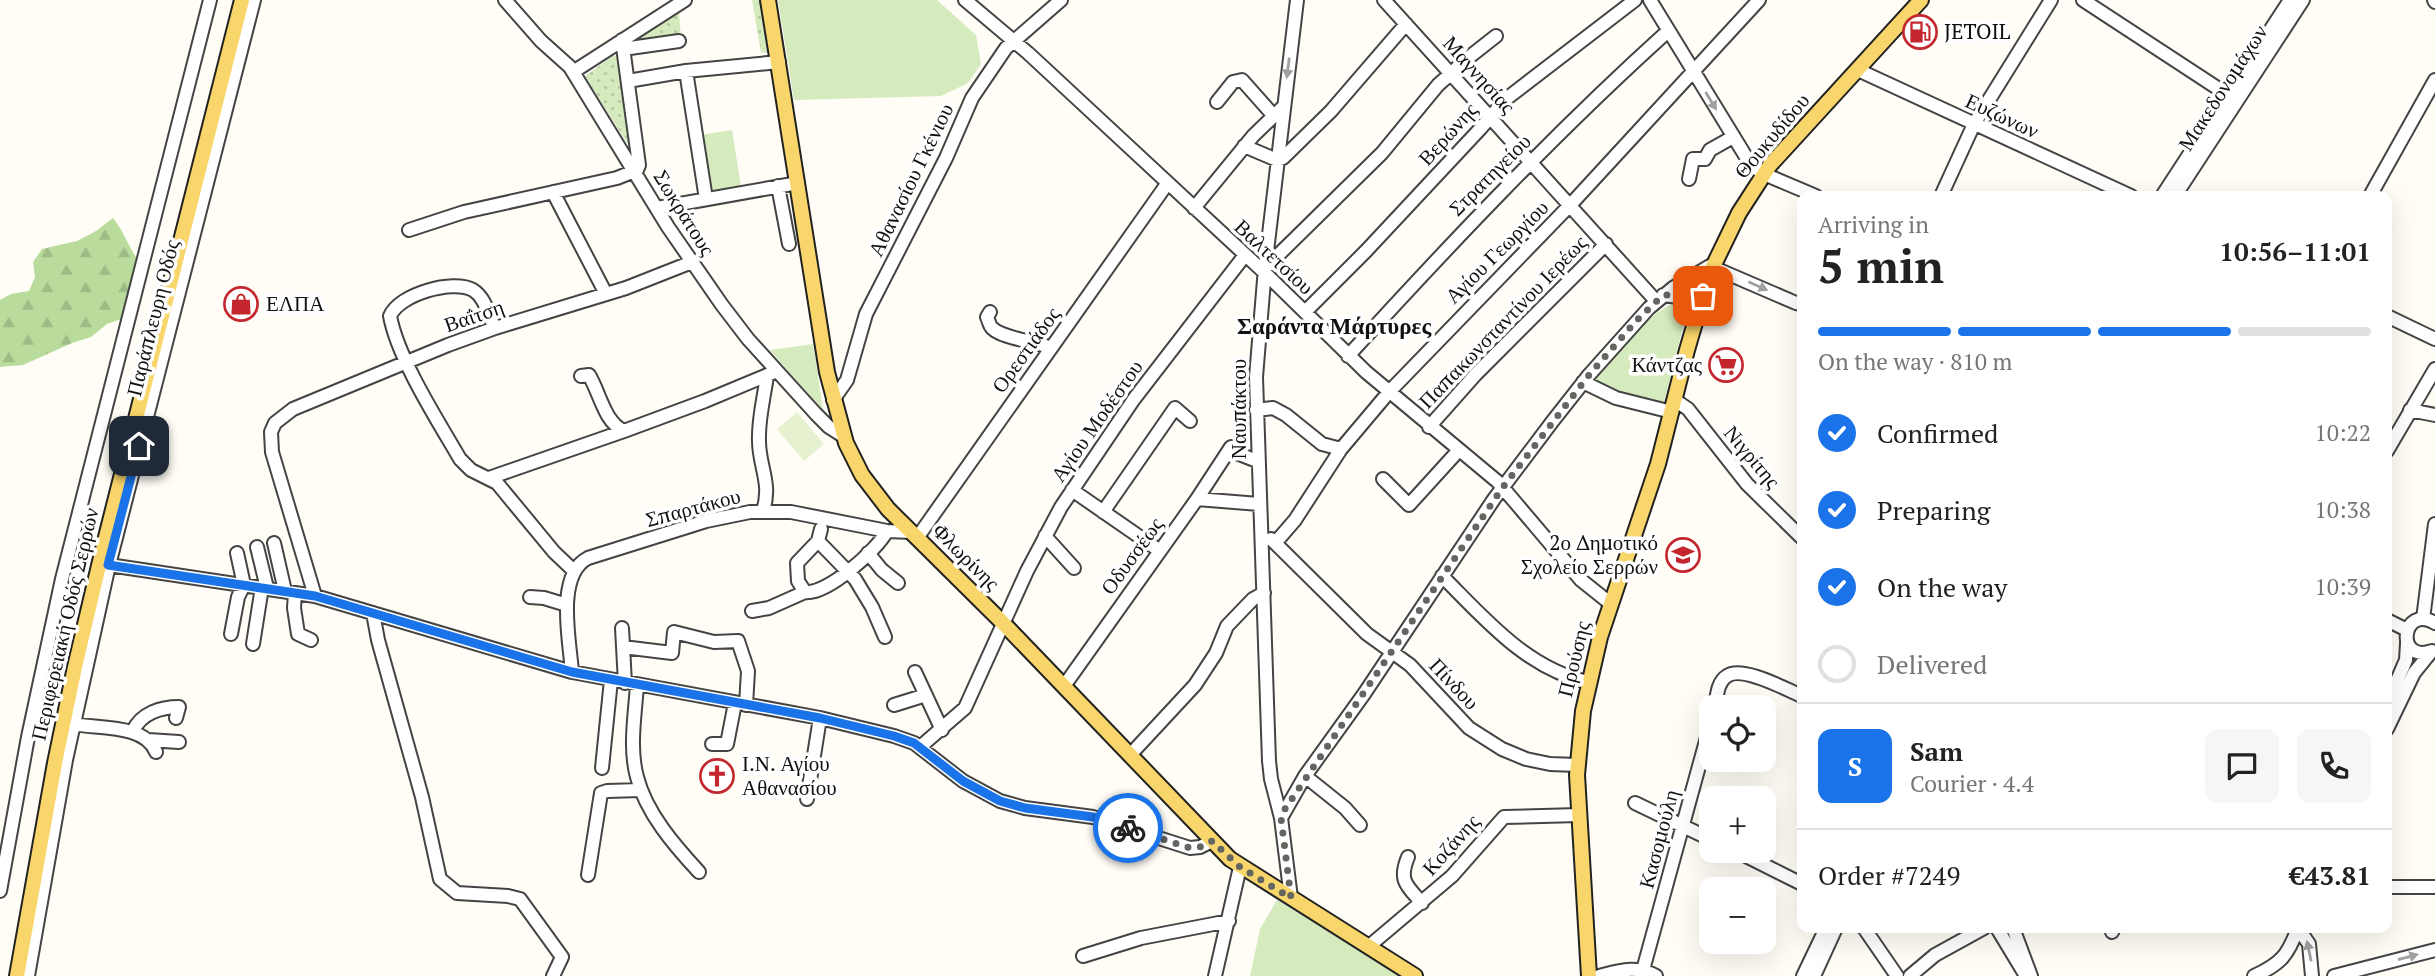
<!DOCTYPE html>
<html lang="en">
<head>
<meta charset="utf-8">
<style>
  body { margin:0; font-family:"PT Serif",serif; background:#f6f6f6; color:#222; height:100vh; display:flex; flex-direction:column; font-size:26px; white-space:nowrap }
  * { box-sizing:border-box; margin:0 }
  p { font-size:23px; color:#767676 }
  .icon { flex:none; width:38px; height:38px; fill:none; stroke:currentColor; stroke-width:2; stroke-linecap:round; stroke-linejoin:round }
  .map { position:relative; flex:1; overflow:hidden }
  .sheet { position:absolute; left:1797px; top:191px; width:595px; height:742px; display:flex; flex-direction:column; background:#fff; border-radius:14px; box-shadow:0 7px 28px #0002 }
  .sheet>* { flex:none }
  .fabs { position:absolute; left:1699px; top:695px; display:grid; gap:14px }
  .fabs a { display:grid; place-items:center; width:77px; height:77px; border-radius:14px; background:#fff; box-shadow:0 7px 28px #0002; font-size:35px }
  .pin { position:absolute; display:grid; place-items:center; width:60px; height:60px; color:#fff; margin:-30px; border-radius:14px; box-shadow:0 4px 10px #0006 }
  .courier { position:absolute; display:grid; place-items:center; width:70px; height:70px; margin:-35px; border:5px solid #1a73e8; border-radius:50%; background:#fff; color:#222; box-shadow:0 2px 9px #0007 }
  .overview em { font-style:normal; font-weight:700 }
  .overview div { display:flex; flex-direction:column-reverse }
  .overview { display:flex; align-items:center; justify-content:space-between; height:119px; padding:0 21px }
  h1 { font-size:46px; font-weight:700; line-height:52px }
  .bar { display:grid; grid-template-columns:repeat(4,1fr); gap:10px 7px; align-content:center; height:84px; padding:0 21px }
  .bar i { height:9px; border-radius:5px; background:#e0e0e0 }
  .bar .selected { background:#1a73e8 }
  .bar p { grid-column:span 4 }
  .line { display:flex; align-items:center; gap:18px; padding:0 21px; border-top:2px solid #e0e0e0 }
  .line div { flex:1 }
  .round { display:grid; place-items:center; flex:none; width:74px; height:74px; border-radius:14px; background:#f6f6f6 }
  ol { padding:0 21px; list-style:none }
  li { display:flex; align-items:center; gap:21px; height:77px }
  li p { margin-inline-start:auto }
  li .icon { padding:7px; border-radius:50%; background:#1a73e8; color:#fff; stroke-width:4 }
  li:last-child { color:#767676 }
  li i { width:38px; height:38px; border:4px solid #e0e0e0; border-radius:50% }
  .map>svg:first-child { display:block }
</style>
</head>
<body>
<div class="map">
<svg width="2435" height="976" viewBox="0 0 2435 976">
  <defs>
    <pattern id="grass-dots" width="8" height="8" patternUnits="userSpaceOnUse" patternTransform="scale(1.75)"><rect width="8" height="8" fill="#d5ebbd"/><path d="M2 2h.1M6 6h.1" fill="none" stroke="#b6c8a1" stroke-width="1.8" stroke-linecap="round"/></pattern>
    <pattern id="forest-firs" width="22" height="20" patternUnits="userSpaceOnUse" patternTransform="scale(1.75)"><rect width="22" height="20" fill="#b9dc9c"/><path d="M5 1l3.5 6h-7zM16 11l3.5 6h-7z" fill="#9ebc85"/></pattern>
  </defs>
  <rect width="100%" height="100%" fill="#fffdf5"/>
  <!-- grass -->
  <path fill="url(#grass-dots)" d="M752 0H759L768 52 761 53Z
    M679 12 681 39 626 45Z
    M613 56H616L629 141 627 143 585 76Z"/>
  <!-- forest -->
  <path fill="url(#forest-firs)" d="M113 218C124 231 128 247 139 261L124 318 107 324 91 337 72 343 23 365 0 367V300L11 294 29 291 35 277 33 262 42 249 77 241 96 231Z"/>
  <!-- park -->
  <path fill="#d5ebbd" d="M778 0H937L976 35 981 64 968 83 941 96 794 100Z
    M732 130 741 187 713 192 709 188 701 135Z
    M1673 304 1683 307 1686 315 1664 402C1639 396 1616 393 1592 384 1606 364 1650 311 1673 304Z
    M813 344 823 410 770 350Z
    M1277 900 1400 976H1250L1260 929Z"/>
  <!-- pitch -->
  <path fill="#e6f2cf" d="M797 412 824 444 804 461 777 429Z"/>
  <g fill="none" stroke-linecap="round" stroke-linejoin="round">
    <!-- minor casing -->
    <g stroke="#444" stroke-width="16">
      <path id="minor" d="M505 0 541 41 570 67 668 227 722 305 748 339 816 414 829 427 843 436
        M965 0 1028 53 1265 273 1366 372 1498 482 1581 580 1611 604
        M1384 0 1656 301
        M1650 0 1751 165 1764 174 1816 196
        M2083 0 2228 95
        M2434 0 2435 2
        M623 49 679 41
        M1858 70 2131 196
        M686 71 706 199
        M573 72 685 0
        M628 81 686 71 779 62
        M1217 102 1233 82 1242 80 1273 115
        M1244 146 1277 160 1283 158 1331 111 1406 24
        M1689 179 1693 159H1705L1710 150 1733 137
        M778 186 789 244
        M553 192 606 294
        M1941 196 1974 124 2051 0
        M2162 196 2290 0
        M2175 196 2303 0
        M2370 196 2435 80
        M657 208 798 183
        M1194 208 1253 136 1283 107
        M409 230 464 212 617 178 637 170 639 165 622 40
        M1265 268 1382 153 1438 85 1468 58 1496 36
        M1663 295 1686 298 1698 311
        M990 312 987 317C989 321 989 325 992 328 1003 339 1036 341 1051 348
        M1305 312 1366 251 1480 129 1506 99 1635 0
        M2387 316 2435 339
        M495 328C488 316 486 298 473 290 453 279 399 294 390 316 398 359 438 421 460 459L471 470 497 483 554 552 574 571
        M1348 356C1451 243 1555 133 1668 31
        M581 376 589 375C600 393 604 422 624 431L705 401 777 371
        M1583 382 1616 398 1672 412
        M833 400 847 380 866 314 946 158 972 98 1006 48 1061 0
        M1675 400 1688 409 1747 484 1802 538
        M1256 410 1273 408 1286 415 1322 444 1341 449
        M2410 410 2435 415
        M1429 427 1476 374 1606 244
        M1229 450 1257 461
        M2387 451 2435 369
        M489 478 624 431
        M1383 479 1409 505 1459 450
        M1072 490 1160 551
        M1197 499 1259 504
        M763 511C772 483 759 467 759 441 758 420 764 397 767 376
        M1103 512 1175 408 1190 421
        M821 529 818 541 797 563 798 581 805 592C827 595 877 550 887 531
        M1045 536 1074 568
        M917 538 1167 184
        M1271 539 1367 634 1410 665 1469 728 1502 749 1526 759 1550 764 1577 765
        M818 541 855 579 872 607 885 637
        M1276 542 1295 520 1341 449 1389 392 1573 202 1759 0
        M274 543 285 591
        M257 547 267 588
        M868 553 882 570 898 583
        M109 565 315 596 572 672 820 718 894 736 914 743 963 781 1000 801 1025 808 1093 817 1190 848 1200 847 1212 841
        M1442 576C1485 619 1527 669 1588 682
        M295 593 294 608 298 634 311 640
        M315 596 272 452 271 432 275 423 293 409 448 345 495 328 626 288 692 262
        M530 597 544 598 567 605
        M752 611 769 608 805 592
        M373 613 378 640 422 797 440 879 457 893 508 896 520 899 562 957 553 976
        M2423 619 2435 524
        M2387 620 2407 630
        M622 628 625 683
        M231 634 238 597 244 585 237 553
        M253 644 262 587
        M623 647 672 653 674 632 714 642 738 641 748 671 746 705
        M2432 651C2394 664 2402 603 2435 623
        M572 672C570 642 555 575 588 558L706 521 750 512H791L887 531 912 532
        M915 672 942 730
        M637 685C635 715 629 748 637 777 646 813 675 846 699 872
        M1064 686 1197 499 1231 447
        M2387 704 2406 660 2407 643
        M894 705 926 695
        M1715 707C1717 697 1717 682 1727 676 1742 665 1787 690 1802 696
        M73 724C99 729 145 724 156 752
        M2387 729 2414 673 2431 652
        M133 731C141 713 161 707 179 707L176 718
        M148 740 179 742
        M712 744H727L735 703
        M920 747 965 708 1027 571 1061 507 1134 399 1245 255
        M1130 755 1195 685 1216 653 1227 626 1253 599 1264 593
        M602 768 611 680
        M1305 776 1345 808 1360 825
        M807 799 820 718
        M1635 803 1712 840
        M1281 818 1305 776 1364 694 1494 499 1552 422 1589 375 1649 308 1673 288 1710 266 1796 303 1802 304
        M1734 850 1802 884
        M1408 857C1398 881 1407 886 1422 903
        M588 875 601 793 607 791 641 790
        M2387 887H2435
        M0 891 28 737 62 579 210 0
        M1291 898 1281 818 1271 779 1269 761 1256 377 1265 268 1297 0
        M1864 928 1897 976
        M1997 928 2026 976
        M2013 928 2031 976
        M2298 928 2309 944 2312 976
        M2112 932 2114 928
        M1368 947 1452 876 1504 817 1579 815
        M1083 956 1141 938 1229 921
        M1643 970 1712 719
        M28 976 66 760 109 565 254 0
        M1215 976 1240 867
        M1599 976C1619 971 1637 965 1656 976
        M1803 976 1826 928
        M1814 976 1836 928
        M1910 976 1935 955 1984 928
        M2254 976C2281 964 2288 955 2298 928
        M2334 976 2435 950"/>
    </g>
    <!-- major casing -->
    <g stroke="#222" stroke-width="18">
      <path id="major" d="M768 0 827 372 846 443 862 475 888 509 1003 623 1230 859 1415 976
        M17 976 55 763 75 667 101 557 242 0
        M1589 976 1577 775 1583 711 1600 637 1658 464 1687 350 1709 275 1739 213 1770 165 1921 0"/>
    </g>
    <!-- minor -->
    <use href="#minor" stroke="#fff" stroke-width="12"/>
    <!-- major -->
    <use href="#major" stroke="#f9d66b" stroke-width="14"/>
  </g>
  <!-- one-way arrows -->
  <defs><path id="oneway-solid" d="M-6-.8H1V-3.2L6.5 0L1 3.2V.8H-6Z" transform="scale(1.75)"/></defs>
  <g fill="#a0a0a0">
    <use href="#oneway-solid" transform="translate(1288 68) rotate(97)"/>
    <use href="#oneway-solid" transform="translate(1711 101) rotate(59)"/>
    <use href="#oneway-solid" transform="translate(1758 286) rotate(24)"/>
    <use href="#oneway-solid" transform="translate(2309 951) rotate(-102)"/>
    <use href="#oneway-solid" transform="translate(2408 957) rotate(-15)"/>
  </g>
  <g fill="none" stroke-linecap="round" stroke-linejoin="round">
    <!-- done -->
    <path stroke="#646461" stroke-width="7" stroke-dasharray="0 12.6" d="M1128 828 1190 848 1200 847 1212 841 1240 867 1291 898 1281 818 1285 809 1503 487 1589 375 1636 321 1663 295C1679 295 1689 298 1698 311L1703 296"/>
    <!-- route -->
    <path stroke="#1a73e8" stroke-width="9" d="M139 446 108 565 315 596 572 672 820 718 894 736 914 743 963 781 1000 801 1025 808 1093 817 1128 828"/>
  </g>
  <!-- icons -->
  <defs>
    <g id="fuel-ring" transform="scale(1.75)"><circle r="9.5" fill="#fff" stroke="#c4262e" stroke-width="1.5"/><path d="M-5.5-6h7V0h2V4h1.3V-2.5L3-4.5l.8-.8L6-3V5H2.5V1h-1V6h-7ZM-4.2-4.7v3.2H.2V-4.7Z" fill="#c4262e"/></g>
    <g id="shop-ring" transform="scale(1.75)"><circle r="9.5" fill="#fff" stroke="#c4262e" stroke-width="1.5"/><path d="M-5-2.5h2.3a2.7 3.5 0 0 1 5.4 0H5L5.5 6h-11ZM-1.5-2.5h3a1.5 2.3 0 0 0-3 0Z" fill="#c4262e"/></g>
    <g id="supermarket-ring" transform="scale(1.75)"><circle r="9.5" fill="#fff" stroke="#c4262e" stroke-width="1.5"/><path d="M-6-5.5h2.5l.6 2H6L4.5 2H-2.5L-4.4-4H-6ZM-1.5 3.2a1.3 1.3 0 1 0 .1 0ZM3 3.2a1.3 1.3 0 1 0 .1 0Z" fill="#c4262e"/></g>
    <g id="school-ring" transform="scale(1.75)"><circle r="9.5" fill="#fff" stroke="#c4262e" stroke-width="1.5"/><path d="M0-5L7-2L0 1L-7-2ZM-4 1L0 2.5L4 1V4Q0 6-4 4Z" fill="#c4262e"/></g>
    <g id="church-ring" transform="scale(1.75)"><circle r="9.5" fill="#fff" stroke="#c4262e" stroke-width="1.5"/><path d="M-1.2-6h2.4v3.5h3.3v2.4h-3.3V6h-2.4V-.1h-3.3v-2.4h3.3Z" fill="#c4262e"/></g>
  </defs>
  <g fill-rule="evenodd">
    <use href="#fuel-ring" x="1920" y="32"/>
    <use href="#shop-ring" x="241" y="304"/>
    <use href="#supermarket-ring" x="1726" y="365"/>
    <use href="#school-ring" x="1683" y="555"/>
    <use href="#church-ring" x="717" y="776"/>
  </g>
  <g text-anchor="middle" stroke-width="7" stroke-linejoin="round" paint-order="stroke">
    <!-- poi labels -->
    <g font-size="21" fill="#111" stroke="#fff" text-anchor="start">
      <text x="1944" y="39">JETOIL</text>
      <text x="266" y="311">ΕΛΠΑ</text>
      <text x="1702" y="372" text-anchor="end">Κάντζας</text>
      <text x="1658" y="550" text-anchor="end">2ο Δημοτικό<tspan x="1658" dy="24">Σχολείο Σερρών</tspan></text>
      <text x="742" y="771">Ι.Ν. Αγίου<tspan x="742" dy="24">Αθανασίου</tspan></text>
    </g>
    <!-- street labels -->
    <g font-size="21" fill="#111" stroke="#fff">
      <text transform="translate(1479 75) rotate(48)" y="7">Μαγνησίας</text>
      <text transform="translate(2223 88) rotate(-57)" y="7">Μακεδονομάχων</text>
      <text transform="translate(2002 116) rotate(25)" y="7">Ευζώνων</text>
      <text transform="translate(1448 134) rotate(-48)" y="7">Βερώνης</text>
      <text transform="translate(1772 136) rotate(-50)" y="7">Θουκυδίδου</text>
      <text transform="translate(1490 175) rotate(-45)" y="7">Στρατηγείου</text>
      <text transform="translate(911 180) rotate(-64)" y="7">Αθανασίου Γκένιου</text>
      <text transform="translate(684 213) rotate(58)" y="7">Σωκράτους</text>
      <text transform="translate(1497 252) rotate(-45)" y="7">Αγίου Γεωργίου</text>
      <text transform="translate(1274 257) rotate(43)" y="7">Βαλτετσίου</text>
      <text transform="translate(474 316) rotate(-19)" y="7">Βαΐτση</text>
      <text transform="translate(153 318) rotate(-76)" y="7">Παράπλευρη Οδός</text>
      <text transform="translate(1503 322) rotate(-46)" y="7">Παπακωνσταντίνου Ιερέως</text>
      <text transform="translate(1026 350) rotate(-54)" y="7">Ορεστιάδος</text>
      <text transform="translate(1239 409) rotate(-90)" y="7">Ναυπάκτου</text>
      <text transform="translate(1097 421) rotate(-55)" y="7">Αγίου Μοδέστου</text>
      <text transform="translate(1752 457) rotate(50)" y="7">Νιγρίτης</text>
      <text transform="translate(693 508) rotate(-15)" y="7">Σπαρτάκου</text>
      <text transform="translate(1132 556) rotate(-54)" y="7">Οδυσσέως</text>
      <text transform="translate(966 557) rotate(45)" y="7">Φλωρίνης</text>
      <text transform="translate(65 624) rotate(-77)" y="7">Περιφερειακή Οδός Σερρών</text>
      <text transform="translate(1574 659) rotate(-76)" y="7">Προύσης</text>
      <text transform="translate(1454 684) rotate(47)" y="7">Πίνδου</text>
      <text transform="translate(1659 839) rotate(-75)" y="7">Κασομούλη</text>
      <text transform="translate(1451 845) rotate(-48)" y="7">Κοζάνης</text>
    </g>
    <!-- neighbourhood labels -->
    <g font-size="23" font-weight="bold" fill="#111" stroke="#fff">
      <text x="1334" y="334">Σαράντα Μάρτυρες</text>
    </g>
  </g>
</svg>
<div class="fabs">
<a><svg class="icon" aria-label="locate" viewBox="0 0 24 24"><circle cx="12" cy="12" r="6"/><path d="M12 2v4M12 18v4M2 12h4M18 12h4"/></svg></a>
<a>+</a>
<a>−</a>
</div>
<div class="pin" style="left:1703px;top:296px;background:#ea580c"><svg class="icon" aria-label="bag" viewBox="0 0 24 24"><path d="M5 8h14l-1 12H6zM9 8a3 3 0 0 1 6 0"/></svg></div>
<div class="pin" style="left:139px;top:446px;background:#1f2937"><svg class="icon" aria-label="home" viewBox="0 0 24 24"><path d="M3 11l9-7 9 7M6 9v11h12V9"/></svg></div>
<div class="courier" style="left:1128px;top:828px"><svg class="icon" aria-label="bike" viewBox="0 0 24 24"><circle cx="6" cy="16" r="4"/><circle cx="18" cy="16" r="4"/><path d="M6 16l4-8h5l3 8M10 8l3 8H6M13 5h3"/></svg></div>
<section class="sheet">
<div class="overview"><div><h1>5 min</h1><p>Arriving in</p></div><em>10:56–11:01</em></div>
<div class="bar"><i class="selected"></i><i class="selected"></i><i class="selected"></i><i></i><p>On the way · 810 m</p></div>
<ol>
<li><svg class="icon" aria-label="check" viewBox="0 0 24 24"><path d="M5 12l5 5 9-10"/></svg>Confirmed<p>10:22</p></li>
<li><svg class="icon" aria-label="check" viewBox="0 0 24 24"><path d="M5 12l5 5 9-10"/></svg>Preparing<p>10:38</p></li>
<li><svg class="icon" aria-label="check" viewBox="0 0 24 24"><path d="M5 12l5 5 9-10"/></svg>On the way<p>10:39</p></li>
<li><i></i>Delivered</li>
</ol>
<div class="line" style="height:126px"><b class="round" style="background:#1a73e8;color:#fff">S</b><div><b>Sam</b><p>Courier · 4.4</p></div><a class="round"><svg class="icon" aria-label="chat" viewBox="0 0 24 24"><path d="M4 5h16v11H9l-5 4z"/></svg></a><a class="round"><svg class="icon" aria-label="phone" viewBox="0 0 24 24"><path d="M5 4h4l2 5-3 2q2 4 5 5l2-3 5 2v4C11 20 4 13 5 4z"/></svg></a></div>
<div class="line" style="height:91px"><div>Order #7249</div><b>€43.81</b></div>
</section>
</div>
</body>
</html>
